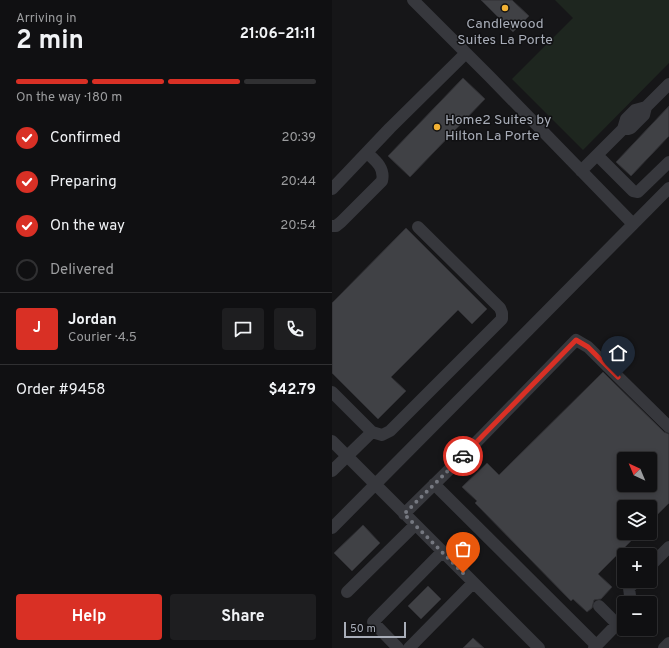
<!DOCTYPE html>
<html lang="en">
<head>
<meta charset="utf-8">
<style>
  body { margin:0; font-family:Overpass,sans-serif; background:#1e1e20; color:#f1f3f6; height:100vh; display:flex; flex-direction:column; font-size:15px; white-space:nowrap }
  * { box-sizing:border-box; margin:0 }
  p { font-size:13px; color:#9c9d9f }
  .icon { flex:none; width:22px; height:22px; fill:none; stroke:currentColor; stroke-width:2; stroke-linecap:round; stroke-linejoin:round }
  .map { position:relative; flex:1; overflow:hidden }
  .sheet { display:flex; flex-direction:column; background:#101012; width:332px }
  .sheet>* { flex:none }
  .needle { width:26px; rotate:316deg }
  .buttons { position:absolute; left:285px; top:452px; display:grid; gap:8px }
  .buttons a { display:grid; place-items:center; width:40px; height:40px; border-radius:4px; background:#101012; box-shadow:0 2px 6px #0003,0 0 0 1px #303032; font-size:20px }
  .scale { position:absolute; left:12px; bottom:10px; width:62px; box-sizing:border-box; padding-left:4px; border:2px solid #a8adb8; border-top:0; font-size:11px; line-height:14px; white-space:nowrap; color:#a8adb8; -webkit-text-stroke:3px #111113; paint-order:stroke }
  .pin { position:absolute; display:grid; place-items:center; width:34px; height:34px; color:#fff; margin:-41px -17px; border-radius:50% 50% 50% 0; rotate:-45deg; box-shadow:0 0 4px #0007 }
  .pin .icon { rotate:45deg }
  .courier { position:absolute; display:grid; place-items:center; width:40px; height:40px; margin:-20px; border:3px solid #d93025; border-radius:50%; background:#fff; color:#222; box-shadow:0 1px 5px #0007 }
  .summary em { font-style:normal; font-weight:700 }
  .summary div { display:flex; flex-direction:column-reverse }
  .summary { display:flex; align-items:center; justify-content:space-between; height:68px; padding:0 16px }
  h1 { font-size:26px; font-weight:700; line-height:30px }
  .bar { display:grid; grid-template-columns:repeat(4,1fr); gap:6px 4px; align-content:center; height:48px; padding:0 16px }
  .bar i { height:5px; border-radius:3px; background:#303032 }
  .bar .on { background:#d93025 }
  .bar p { grid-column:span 4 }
  .line { display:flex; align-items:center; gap:10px; padding:0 16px; border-top:1px solid #303032 }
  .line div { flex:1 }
  .round { display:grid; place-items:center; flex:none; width:42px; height:42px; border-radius:4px; background:#1e1e20 }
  ol { padding:0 16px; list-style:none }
  li { display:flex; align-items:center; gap:12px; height:44px }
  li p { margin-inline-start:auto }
  li .icon { padding:4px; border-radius:50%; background:#d93025; color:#fff; stroke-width:4 }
  li:last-child { color:#9c9d9f }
  li i { width:22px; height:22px; border:2px solid #303032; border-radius:50% }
  .cta { display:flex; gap:8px; margin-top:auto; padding:8px 16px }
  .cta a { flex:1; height:46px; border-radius:4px; background:#d93025; color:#fff; font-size:16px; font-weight:700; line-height:46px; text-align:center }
  .cta a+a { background:#1e1e20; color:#f1f3f6 }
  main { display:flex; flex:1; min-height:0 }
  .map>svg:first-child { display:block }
</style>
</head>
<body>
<main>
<section class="sheet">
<div class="summary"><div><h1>2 min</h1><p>Arriving in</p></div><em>21:06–21:11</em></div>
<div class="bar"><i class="on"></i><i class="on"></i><i class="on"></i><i></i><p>On the way · 180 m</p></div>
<ol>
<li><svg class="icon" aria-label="check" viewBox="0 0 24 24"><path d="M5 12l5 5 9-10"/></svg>Confirmed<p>20:39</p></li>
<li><svg class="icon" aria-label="check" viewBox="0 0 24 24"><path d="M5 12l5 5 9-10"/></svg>Preparing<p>20:44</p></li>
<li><svg class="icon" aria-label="check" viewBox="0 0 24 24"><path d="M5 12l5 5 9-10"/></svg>On the way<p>20:54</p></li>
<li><i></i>Delivered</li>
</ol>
<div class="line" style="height:72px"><b class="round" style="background:#d93025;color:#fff">J</b><div><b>Jordan</b><p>Courier · 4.5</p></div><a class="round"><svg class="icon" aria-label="chat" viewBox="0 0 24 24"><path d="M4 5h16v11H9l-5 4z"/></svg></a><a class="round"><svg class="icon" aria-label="phone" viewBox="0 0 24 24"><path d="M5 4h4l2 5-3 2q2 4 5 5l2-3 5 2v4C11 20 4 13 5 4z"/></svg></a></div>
<div class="line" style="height:52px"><div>Order #9458</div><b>$42.79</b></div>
<div class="cta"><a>Help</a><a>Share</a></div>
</section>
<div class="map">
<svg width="337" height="648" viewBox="0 0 337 648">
  <rect width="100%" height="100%" fill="#161618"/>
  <!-- green -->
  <path fill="#1e261f" d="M223 0H337V63L251 150 180 79 241 18Z"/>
  <!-- building -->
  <path fill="#404145" stroke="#303034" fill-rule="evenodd" d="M149 0H180L197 16 181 32Z
    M131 78 153 99 78 177 56 156Z
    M337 106V136L299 176 284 162Z
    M74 228 155 309 140 324 126 310 59 377 74 391 46 419 0 373V303Z
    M271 372 332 432 337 434V503L318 522V507H292V533H307L266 574 280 587 269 599 262 600 260 608 255 612 241 599 239 601 143 503 145 501 130 487 155 463 167 475ZM292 459H318V485H292Z
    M31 525 48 543 20 571 2 553Z
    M96 586 109 599 89 619 76 606Z
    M141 638 152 648H131Z"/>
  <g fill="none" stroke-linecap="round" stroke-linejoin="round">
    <!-- minor -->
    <path stroke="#37383d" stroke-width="12" d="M81 0 158 77 301 224
      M291 129H296L299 128 312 115 314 107
      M265 155 301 191 306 192 337 162
      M249 171 291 129 294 119 303 110 314 107 337 84
      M0 189 58 128 134 53
      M0 226H4L9 222 50 181C53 168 44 161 35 153
      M0 392 40 432
      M0 441 207 648
      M0 471 40 432 50 435 58 431 170 319V313L168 308 86 227
      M102 484 265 646
      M72 514 128 459 244 340 256 347 337 427
      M0 528 337 188
      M318 566 337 547
      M15 592 83 525
      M299 603 297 588 304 581
      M267 606 285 624
      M66 648 41 622 110 552
      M77 648 141 583
      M262 648 292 617
      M332 648 337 643"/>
  </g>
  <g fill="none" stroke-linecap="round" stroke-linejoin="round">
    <!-- done -->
    <path stroke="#757880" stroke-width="4" stroke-dasharray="0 7.2" d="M131 573 72 514 131 456"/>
    <!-- route -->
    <path stroke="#d93025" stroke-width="5" d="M131 456 244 340 256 347 286 377"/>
  </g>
  <!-- markers -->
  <g fill="#f2b134" stroke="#111113" stroke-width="1.5">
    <circle cx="173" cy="8" r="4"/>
    <circle cx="105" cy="127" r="4"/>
  </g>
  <g text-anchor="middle" stroke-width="3" stroke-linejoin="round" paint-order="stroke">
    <!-- poi labels -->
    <g font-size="14" fill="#a8adb8" stroke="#111113">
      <text x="173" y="28">Candlewood<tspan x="173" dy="16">Suites La Porte</tspan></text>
      <text x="113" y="124" text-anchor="start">Home2 Suites by<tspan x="113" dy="16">Hilton La Porte</tspan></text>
    </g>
  </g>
</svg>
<div class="buttons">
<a><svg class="needle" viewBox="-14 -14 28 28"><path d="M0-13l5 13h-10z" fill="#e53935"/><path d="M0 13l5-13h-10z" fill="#9c9d9f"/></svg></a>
<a><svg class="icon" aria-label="layers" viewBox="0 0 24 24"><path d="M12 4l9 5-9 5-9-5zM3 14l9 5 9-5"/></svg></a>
<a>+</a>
<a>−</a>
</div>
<div class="scale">50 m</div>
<div class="pin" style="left:131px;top:573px;background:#ea580c"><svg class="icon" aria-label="bag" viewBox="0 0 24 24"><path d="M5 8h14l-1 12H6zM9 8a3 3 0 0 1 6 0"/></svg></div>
<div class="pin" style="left:286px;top:377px;background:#1f2937"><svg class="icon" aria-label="home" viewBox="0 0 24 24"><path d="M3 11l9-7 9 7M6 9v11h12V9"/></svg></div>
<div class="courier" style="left:131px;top:456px"><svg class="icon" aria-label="car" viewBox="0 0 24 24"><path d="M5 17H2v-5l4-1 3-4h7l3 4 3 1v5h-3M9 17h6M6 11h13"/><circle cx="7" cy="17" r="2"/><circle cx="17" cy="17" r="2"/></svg></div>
</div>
</main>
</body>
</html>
